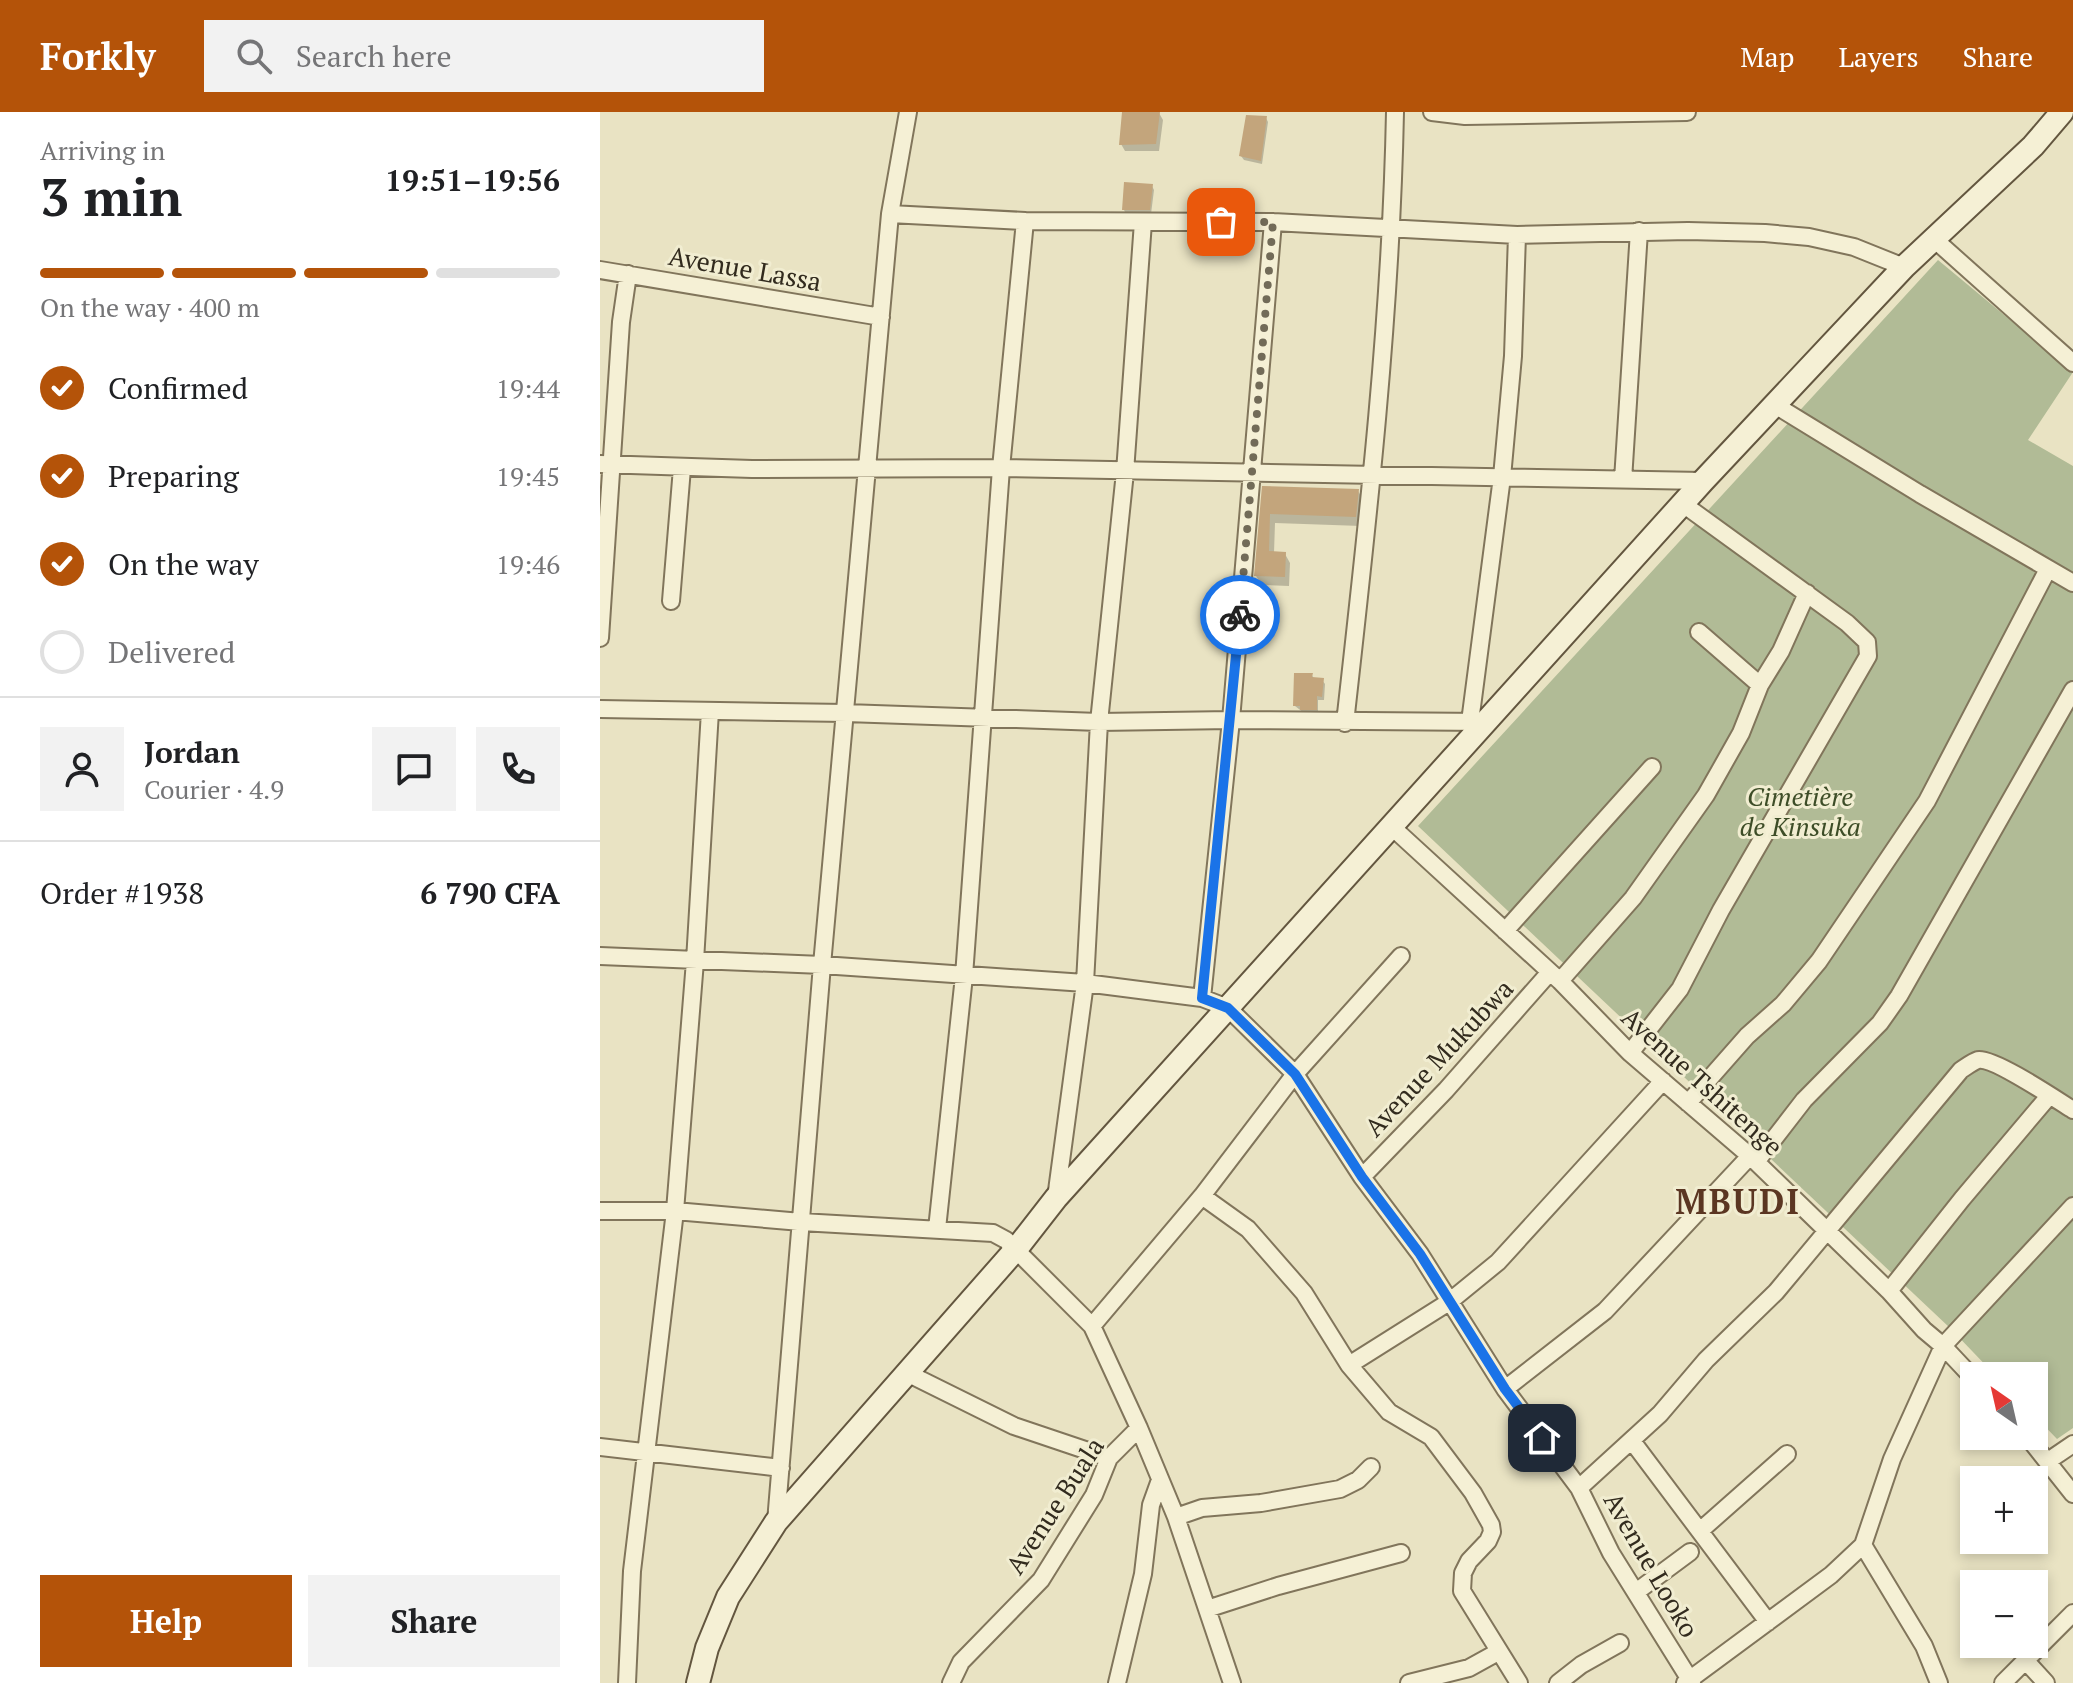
<!DOCTYPE html>
<html lang="en">
<head>
<meta charset="utf-8">
<style>
  body { margin:0; font-family:"PT Serif",serif; background:#f2f2f2; color:#202124; height:100vh; display:flex; flex-direction:column; font-size:30px; white-space:nowrap }
  * { box-sizing:border-box; margin:0 }
  p { font-size:26px; color:#757577 }
  .icon { flex:none; width:44px; height:44px; fill:none; stroke:currentColor; stroke-width:2; stroke-linecap:round; stroke-linejoin:round }
  .map { position:relative; flex:1; overflow:hidden }
  .side { display:flex; flex-direction:column; background:#fff; width:600px }
  .side>* { flex:none }
  .needle { width:52px; rotate:326deg }
  .controls { position:absolute; left:1360px; top:1250px; display:grid; gap:16px }
  .controls a { display:grid; place-items:center; width:88px; height:88px; border-radius:0px; background:#fff; box-shadow:0 4px 12px #0003; font-size:40px }
  .pin { position:absolute; display:grid; place-items:center; width:68px; height:68px; color:#fff; margin:-34px; border-radius:16px; box-shadow:0 4px 12px #0006 }
  .courier { position:absolute; display:grid; place-items:center; width:80px; height:80px; margin:-40px; border:6px solid #1a73e8; border-radius:50%; background:#fff; color:#222; box-shadow:0 2px 10px #0007 }
  .headline em { font-style:normal; font-weight:700 }
  .headline div { display:flex; flex-direction:column-reverse }
  .headline { display:flex; align-items:center; justify-content:space-between; height:136px; padding:0 40px }
  h1 { font-size:52px; font-weight:700; line-height:60px }
  .bar { display:grid; grid-template-columns:repeat(4,1fr); gap:12px 8px; align-content:center; height:96px; padding:0 40px }
  .bar i { height:10px; border-radius:6px; background:#e0e0e0 }
  .bar .selected { background:#b45309 }
  .bar p { grid-column:span 4 }
  .line { display:flex; align-items:center; gap:20px; padding:0 40px; border-top:2px solid #e0e0e0 }
  .line div { flex:1 }
  .round { display:grid; place-items:center; flex:none; width:84px; height:84px; border-radius:0px; background:#f2f2f2 }
  ol { padding:0 40px; list-style:none }
  li { display:flex; align-items:center; gap:24px; height:88px }
  li p { margin-inline-start:auto }
  li .icon { padding:8px; border-radius:50%; background:#b45309; color:#fff; stroke-width:4 }
  li:last-child { color:#757577 }
  li i { width:44px; height:44px; border:4px solid #e0e0e0; border-radius:50% }
  .button { display:flex; gap:16px; margin-top:auto; padding:16px 40px }
  .button a { flex:1; height:92px; border-radius:0px; background:#b45309; color:#fff; font-size:32px; font-weight:700; line-height:92px; text-align:center }
  .button a+a { background:#f2f2f2; color:#202124 }
  header { display:flex; align-items:center; gap:48px; box-sizing:border-box; height:112px; padding:0 40px; background:#b45309; color:#fff }
  header strong { font-size:38px }
  nav { display:flex; gap:44px; margin-inline-start:auto; font-size:28px }
  .search { width:560px; height:72px; background:#f2f2f2; display:flex; align-items:center; gap:20px; box-sizing:border-box; padding:0 28px; border-radius:0px; color:#757577; font-size:30px }
  main { display:flex; flex:1; min-height:0 }
  .map>svg:first-child { display:block }
</style>
</head>
<body>
<header>
<strong>Forkly</strong>
<div class="search"><svg class="icon" aria-label="search" viewBox="0 0 24 24"><circle cx="10" cy="10" r="6"/><path d="M15 15l6 6"/></svg>Search here</div>
<nav><a>Map</a><a>Layers</a><a>Share</a></nav>
</header>
<main>
<section class="side">
<div class="headline"><div><h1>3 min</h1><p>Arriving in</p></div><em>19:51–19:56</em></div>
<div class="bar"><i class="selected"></i><i class="selected"></i><i class="selected"></i><i></i><p>On the way · 400 m</p></div>
<ol>
<li><svg class="icon" aria-label="check" viewBox="0 0 24 24"><path d="M5 12l5 5 9-10"/></svg>Confirmed<p>19:44</p></li>
<li><svg class="icon" aria-label="check" viewBox="0 0 24 24"><path d="M5 12l5 5 9-10"/></svg>Preparing<p>19:45</p></li>
<li><svg class="icon" aria-label="check" viewBox="0 0 24 24"><path d="M5 12l5 5 9-10"/></svg>On the way<p>19:46</p></li>
<li><i></i>Delivered</li>
</ol>
<div class="line" style="height:144px"><a class="round"><svg class="icon" aria-label="person" viewBox="0 0 24 24"><circle cx="12" cy="8" r="4"/><path d="M4 21q1-7 8-7t8 7"/></svg></a><div><b>Jordan</b><p>Courier · 4.9</p></div><a class="round"><svg class="icon" aria-label="chat" viewBox="0 0 24 24"><path d="M4 5h16v11H9l-5 4z"/></svg></a><a class="round"><svg class="icon" aria-label="phone" viewBox="0 0 24 24"><path d="M5 4h4l2 5-3 2q2 4 5 5l2-3 5 2v4C11 20 4 13 5 4z"/></svg></a></div>
<div class="line" style="height:104px"><div>Order #1938</div><b>6 790 CFA</b></div>
<div class="button"><a>Help</a><a>Share</a></div>
</section>
<div class="map">
<svg width="1473" height="1571" viewBox="0 0 1473 1571">
  <rect width="100%" height="100%" fill="#e9e3c3"/>
  <!-- cemetery -->
  <path fill="#b1bb96" d="M1338 148 1473 260 1428 328 1473 354V1316L1457 1327 1434 1303V1264H1396L1350 1216 818 714Z"/>
  <!-- shadow -->
  <path fill="#0003" d="M524 0 559 1 563 8 559 39H525L521 32Z
    M666 6 668 10 662 52 644 48 641 44Z
    M552 74 554 78 551 102H526L524 98Z
    M664 376 758 379 764 389 761 414 675 411 674 441 685 442 690 451 689 474 662 473 656 464Z
    M712 563 714 567 722 568 725 572 724 588H718V601H704L695 594Z"/>
  <!-- building -->
  <path fill="#c3a57c" d="M522 0H560L556 32 519 33Z
    M646 3 667 4 661 49 639 44Z
    M524 70 553 72 550 98H522Z
    M662 374 759 377 756 405 670 402 669 439 686 440 685 465 654 464Z
    M694 561H713L712 565 724 566 722 585 717 584V598H700V594H693Z"/>
  <g fill="none" stroke-linecap="round" stroke-linejoin="round">
    <!-- street casing -->
    <g stroke="#81755b" stroke-width="20">
      <path id="street" d="M832 0 865 4 1087 0
        M290 102 425 109 673 110 917 123 1088 119 1165 121 1209 125 1254 135 1304 155
        M1334 127 1473 251
        M0 158 281 205
        M1175 293 1320 382 1473 471
        M0 352 152 357 401 356 1103 369
        M1023 368 1039 119
        M71 489 82 356
        M1099 520 1160 573
        M0 526 21 210 28 162
        M0 597 246 601 499 610 631 608 887 610
        M870 610 902 365 913 244 917 123
        M745 611C768 407 791 204 795 0
        M792 715 960 869 1030 941 1150 1044 1289 1179 1324 1218 1343 1234 1374 1267
        M905 819 1052 655
        M0 844 222 853 485 871 602 886 628 896 695 962 762 1065 820 1142 905 1277 979 1376 1011 1441 1092 1571
        M960 869 1033 786 1106 683 1141 621 1160 573 1181 539 1207 481
        M602 886 631 608 673 110
        M1030 941 1080 877 1121 798 1268 544 1267 530 1247 511 1083 392
        M1088 991 1147 924 1183 892 1219 849 1267 778 1327 689 1448 457
        M1156 1050 1204 988 1280 911 1299 884 1473 578
        M762 1065 846 978 950 860
        M602 1084 648 1117 704 1181 749 1253 789 1300 831 1325 873 1381 891 1413 892 1420 888 1429 869 1449 863 1461 862 1479 919 1571
        M456 1086 485 871 499 610 525 360 543 110
        M0 1099H75L201 1110 393 1121 406 1128 492 1214 539 1316 576 1405 632 1571
        M337 1117 364 864 401 356 425 109
        M1289 1179 1362 1087 1449 984
        M492 1214 602 1084 695 962 801 844
        M749 1253 849 1190 898 1150 1063 969
        M307 1261 414 1314 509 1346
        M905 1277 1005 1199 1150 1044
        M1427 1324 1473 1382
        M1032 1329 1168 1510
        M0 1335 181 1356
        M1448 1349 1473 1332
        M979 1376 1060 1302 1106 1248 1176 1180 1361 958C1366 955 1372 950 1378 948 1393 945 1457 988 1473 998
        M576 1405 602 1396 661 1391 740 1377 758 1368 771 1355
        M176 1410 222 853 290 102 308 0
        M1101 1418 1187 1342
        M1263 1433 1324 1534 1339 1571
        M1036 1480 1090 1440
        M607 1497 678 1474 801 1441
        M1425 1548 1446 1571
        M27 1571 32 1459 75 1099 95 849 110 599
        M351 1571 361 1550 441 1468 494 1383 509 1346 539 1316
        M517 1571 543 1462 551 1393 560 1368
        M809 1571 869 1556 898 1540
        M958 1571 981 1553 1020 1531
        M1085 1571 1231 1463 1263 1433 1292 1347 1343 1234 1473 1094
        M1403 1571 1473 1501"/>
    </g>
    <!-- secondary casing -->
    <g stroke="#63563f" stroke-width="26">
      <path id="secondary" d="M98 1571 107 1536 128 1485 176 1410 417 1136 456 1086 1103 369 1304 155 1433 34 1462 0"/>
    </g>
    <!-- street -->
    <use href="#street" stroke="#f5f0d5" stroke-width="16"/>
    <!-- secondary -->
    <use href="#secondary" stroke="#f5f0d5" stroke-width="22"/>
  </g>
  <g fill="none" stroke-linecap="round" stroke-linejoin="round">
    <!-- done -->
    <path stroke="#726b58" stroke-width="8" stroke-dasharray="0 14.4" d="M621 110H673L640 503"/>
    <!-- route -->
    <path stroke="#1a73e8" stroke-width="10" d="M640 503 602 886 628 896 695 962 762 1065 820 1142 905 1277 942 1326"/>
  </g>
  <g text-anchor="middle" stroke-width="6" stroke-linejoin="round" paint-order="stroke">
    <!-- street labels -->
    <g font-size="26" fill="#322b1e" stroke="#f1edd1">
      <text transform="translate(145 157) rotate(10)" y="9">Avenue Lassa</text>
      <text transform="translate(839 946) rotate(-47)" y="9">Avenue Mukubwa</text>
      <text transform="translate(1102 970) rotate(42)" y="9">Avenue Tshitenge</text>
      <text transform="translate(455 1394) rotate(-57)" y="9">Avenue Buala</text>
      <text transform="translate(1051 1453) rotate(60)" y="9">Avenue Looko</text>
    </g>
    <!-- park labels -->
    <g font-size="26" font-style="italic" fill="#3d4d27" stroke="#f1edd1">
      <text x="1200" y="694">Cimetière<tspan x="1200" dy="30">de Kinsuka</tspan></text>
    </g>
    <!-- district labels -->
    <g font-size="34" font-weight="bold" letter-spacing="2" fill="#5b3622" stroke="#f1edd1">
      <text x="1138" y="1102">MBUDI</text>
    </g>
  </g>
</svg>
<div class="controls">
<a><svg class="needle" viewBox="-14 -14 28 28"><path d="M0-13l5 13h-10z" fill="#e53935"/><path d="M0 13l5-13h-10z" fill="#757577"/></svg></a>
<a>+</a>
<a>−</a>
</div>
<div class="pin" style="left:621px;top:110px;background:#ea580c"><svg class="icon" aria-label="bag" viewBox="0 0 24 24"><path d="M5 8h14l-1 12H6zM9 8a3 3 0 0 1 6 0"/></svg></div>
<div class="pin" style="left:942px;top:1326px;background:#1f2937"><svg class="icon" aria-label="home" viewBox="0 0 24 24"><path d="M3 11l9-7 9 7M6 9v11h12V9"/></svg></div>
<div class="courier" style="left:640px;top:503px"><svg class="icon" aria-label="bike" viewBox="0 0 24 24"><circle cx="6" cy="16" r="4"/><circle cx="18" cy="16" r="4"/><path d="M6 16l4-8h5l3 8M10 8l3 8H6M13 5h3"/></svg></div>
</div>
</main>
</body>
</html>
